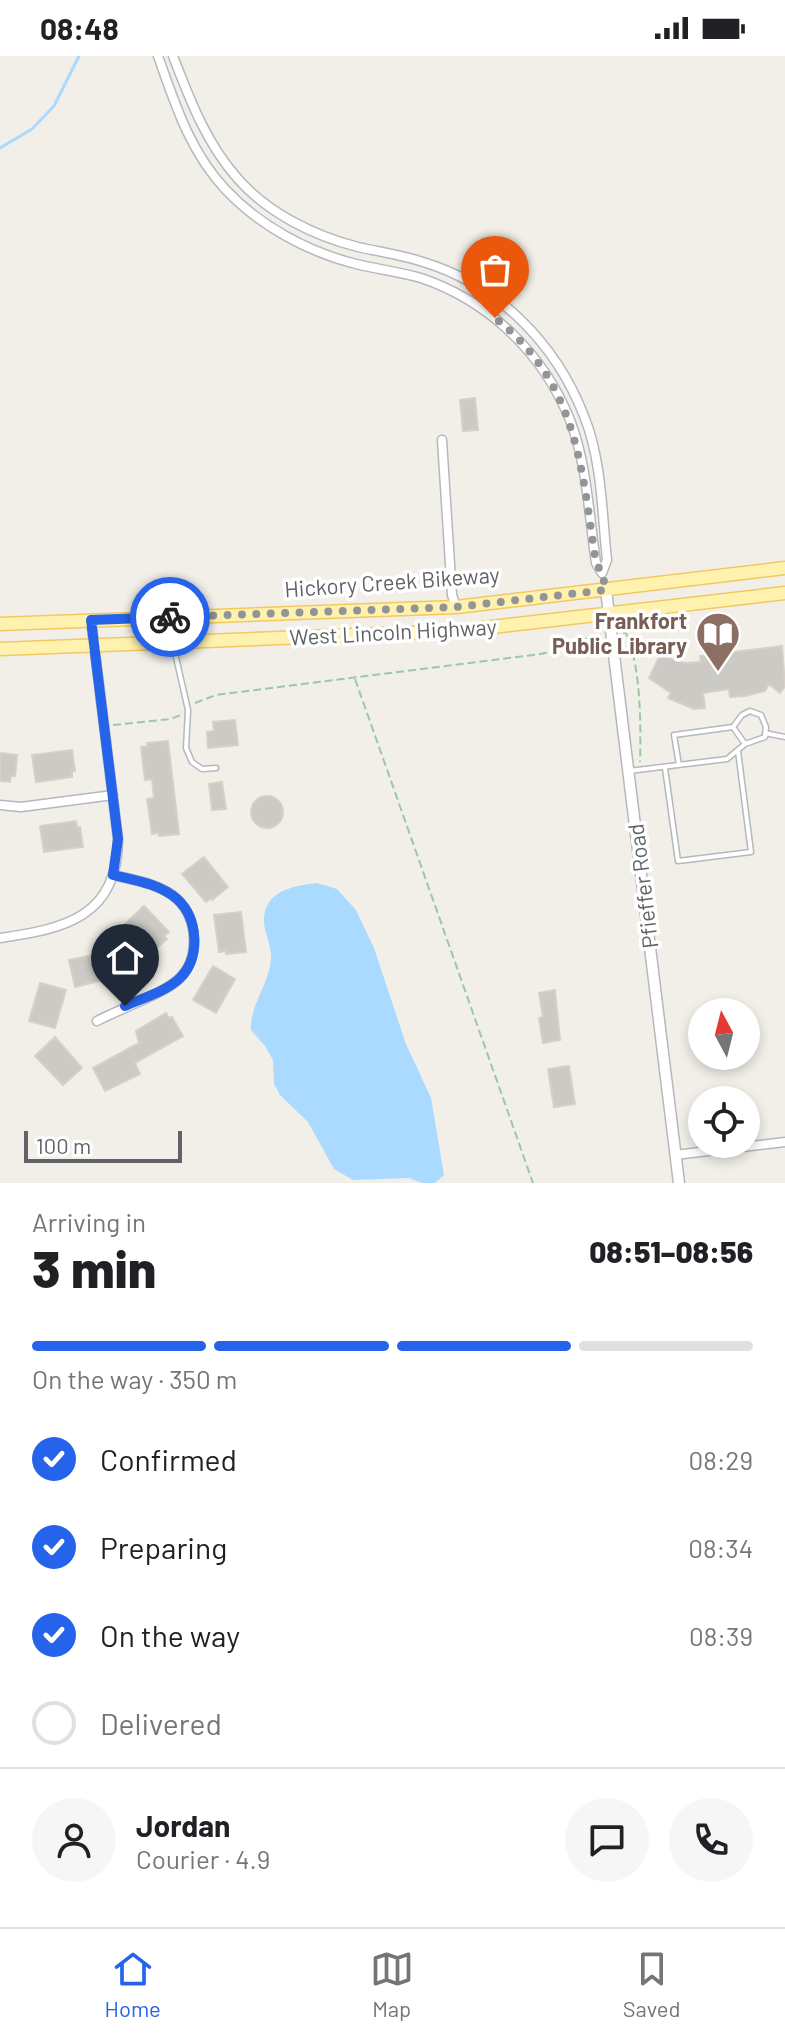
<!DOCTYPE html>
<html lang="en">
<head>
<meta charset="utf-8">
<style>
  body { margin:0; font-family:Barlow,sans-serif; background:#f6f6f6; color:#202124; height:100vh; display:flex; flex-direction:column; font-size:30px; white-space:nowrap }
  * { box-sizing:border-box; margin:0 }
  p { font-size:26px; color:#757577 }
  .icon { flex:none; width:44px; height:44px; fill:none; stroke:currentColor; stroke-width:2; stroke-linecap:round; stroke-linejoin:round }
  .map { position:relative; height:1127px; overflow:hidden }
  .details { display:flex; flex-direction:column; background:#fff; flex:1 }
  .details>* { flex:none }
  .needle { width:52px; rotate:353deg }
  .tools { position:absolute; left:688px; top:942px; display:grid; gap:16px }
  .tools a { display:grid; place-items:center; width:72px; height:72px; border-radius:50%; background:#fff; box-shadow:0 4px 12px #0003; font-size:40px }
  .scale { position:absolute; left:24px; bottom:20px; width:158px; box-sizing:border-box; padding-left:8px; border:4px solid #5f6368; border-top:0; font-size:22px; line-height:28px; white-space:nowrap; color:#5f6368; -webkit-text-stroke:6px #fff; paint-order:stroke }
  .pin { position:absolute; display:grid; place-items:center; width:68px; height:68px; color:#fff; margin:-82px -34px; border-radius:50% 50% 50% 0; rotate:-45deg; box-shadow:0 0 8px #0007 }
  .pin .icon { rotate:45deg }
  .courier { position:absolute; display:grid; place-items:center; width:80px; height:80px; margin:-40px; border:6px solid #2563eb; border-radius:50%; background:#fff; color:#222; box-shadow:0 2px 10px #0007 }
  .overview em { font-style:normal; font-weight:800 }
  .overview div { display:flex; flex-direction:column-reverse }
  .overview { display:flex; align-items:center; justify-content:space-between; height:136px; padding:0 32px }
  h1 { font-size:52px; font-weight:800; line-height:60px }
  .bar { display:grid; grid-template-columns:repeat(4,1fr); gap:12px 8px; align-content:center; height:96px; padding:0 32px }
  .bar i { height:10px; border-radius:6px; background:#e0e0e0 }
  .bar .active { background:#2563eb }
  .bar p { grid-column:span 4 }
  .line { display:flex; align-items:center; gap:20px; padding:0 32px; border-top:2px solid #e0e0e0 }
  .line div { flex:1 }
  .round { display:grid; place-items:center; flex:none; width:84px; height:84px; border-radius:42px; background:#f6f6f6 }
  ol { padding:0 32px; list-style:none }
  li { display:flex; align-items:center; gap:24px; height:88px }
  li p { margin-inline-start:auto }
  li .icon { padding:8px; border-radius:50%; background:#2563eb; color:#fff; stroke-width:4 }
  li:last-child { color:#757577 }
  li i { width:44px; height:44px; border:4px solid #e0e0e0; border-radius:50% }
  .status { display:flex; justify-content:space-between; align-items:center; height:56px; padding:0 40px; background:#fff; direction:ltr }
  .status svg { height:22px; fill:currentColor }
  .tabs { display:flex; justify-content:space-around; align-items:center; height:112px; border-top:2px solid #e0e0e0; background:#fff; font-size:22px; color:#757577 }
  .tabs a { display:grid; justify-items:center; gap:4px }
  .tabs .active { color:#2563eb }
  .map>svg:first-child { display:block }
</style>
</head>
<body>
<div class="status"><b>08:48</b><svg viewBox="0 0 49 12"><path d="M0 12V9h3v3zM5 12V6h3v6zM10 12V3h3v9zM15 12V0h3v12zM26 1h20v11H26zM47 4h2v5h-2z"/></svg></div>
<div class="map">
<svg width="785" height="1127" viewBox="0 0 785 1127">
  <rect width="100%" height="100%" fill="#f1efe8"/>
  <!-- water -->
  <path fill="#aadaff" d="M317 827 337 833 356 854 374 892 406 988 431 1042 444 1119 435 1127H422L409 1122 353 1124 334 1113 308 1066 280 1039 274 1028 273 1004 265 990 251 974C250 948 269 929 271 903 272 891 265 879 264 867 263 835 292 830 317 827Z"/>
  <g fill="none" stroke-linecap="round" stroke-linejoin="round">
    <!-- stream -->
    <path stroke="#aadaff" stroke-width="3" d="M0 92 32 73 54 50 79 0"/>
  </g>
  <!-- building -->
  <path fill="#cccac5" stroke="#d6d1c6" stroke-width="2" d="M475 342 478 374 463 375 460 344Z
    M782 590 785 630 780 637 769 628 765 635 745 640 730 641 729 633 703 637 705 652 694 653 668 642 671 637 649 622 660 599 685 607 701 606 700 600Z
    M235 664 238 689 208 692 207 676 214 675 213 666Z
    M168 685 179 778 159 780 158 777 152 778 147 743 154 742 152 723 145 724 141 691 148 690 147 687Z
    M72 694 75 715H72V721L36 726 32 699Z
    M0 697 17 699 15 720H11L10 726 0 725Z
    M222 726 226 753 212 754 209 728Z
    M251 756a16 16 0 1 1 32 0a16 16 0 1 1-32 0Z
    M76 765 77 771H80L83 791 44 796 40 770Z
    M204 801 228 831 212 844V841L206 846 182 818Z
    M144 850 169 876 164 880 167 883 151 897 125 868Z
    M241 856 246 896 226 898V895L219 896 214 859Z
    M108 896 112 915 110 916 111 922 75 931 69 904Z
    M213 910 235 923 216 957 193 944Z
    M40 927 66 934 55 972 29 965Z
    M555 934 560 984 543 987 539 962 543 961 539 937Z
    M166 957 169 962 172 961 183 980 135 1007 140 1018 105 1035 93 1012 139 987 136 975Z
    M55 981 82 1012 63 1029 35 1000Z
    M569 1010 575 1048 554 1051 548 1013Z"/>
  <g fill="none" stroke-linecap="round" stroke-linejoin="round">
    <!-- service casing -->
    <g stroke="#b5b8bc" stroke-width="7">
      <path id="service" d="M173 588 188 654 186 692 192 706 202 713 216 712
        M733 671 745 688
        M765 677 785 681
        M665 712 678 805 751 796 738 695
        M629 715 727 703 745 688 765 681 766 671 761 659 750 655 742 659 733 671 674 679 679 709"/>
    </g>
    <!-- minor casing -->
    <g stroke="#b5b8bc" stroke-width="11">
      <path id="minor" d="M158 0C175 48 190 96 226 134 260 170 308 196 356 208 377 213 400 216 421 222 489 245 543 297 570 364 587 407 589 460 596 507L602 517 607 504C602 458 602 404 584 360 556 288 499 229 423 206 402 199 380 196 358 191 314 180 268 157 238 123 206 87 190 44 173 0
        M442 384 452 539 456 551
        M0 749 21 751 113 739
        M0 882C64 873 118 861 118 783L91 564
        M97 965C119 953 164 938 180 922 200 902 198 862 177 843 161 828 134 824 113 819
        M675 1099 785 1086"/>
    </g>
    <!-- tertiary casing -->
    <g stroke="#b5b8bc" stroke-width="13">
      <path id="tertiary" d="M606 534 679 1127"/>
    </g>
    <!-- primary casing -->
    <g stroke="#f2c960" stroke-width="15">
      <path id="primary" d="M0 568 456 551 785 512
        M0 593 457 575 785 537"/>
    </g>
    <!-- path -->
    <path stroke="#9cc7a9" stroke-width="2" stroke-dasharray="8 4" stroke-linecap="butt" d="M623 577H626C641 610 641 669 640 706
      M355 623 533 1127
      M195 647 216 639 540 598C561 594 579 582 601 580
      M113 669 170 663 181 659"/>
    <!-- service -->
    <use href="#service" stroke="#fff" stroke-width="4"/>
    <!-- minor -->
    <use href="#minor" stroke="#fff" stroke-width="8"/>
    <!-- tertiary -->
    <use href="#tertiary" stroke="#fff" stroke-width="10"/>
    <!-- primary -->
    <use href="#primary" stroke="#fff2af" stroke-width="12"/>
  </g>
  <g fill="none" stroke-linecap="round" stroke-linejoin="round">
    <!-- done -->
    <path stroke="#929495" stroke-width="8" stroke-dasharray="0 14.4" d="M170 561 456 551 606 534 602 517 596 507C581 410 578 328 495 262"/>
    <!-- route -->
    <path stroke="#2563eb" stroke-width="10" d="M125 950C143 942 167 935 180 922 201 901 198 862 177 843 160 828 134 824 113 819L118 783 91 564 170 561"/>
  </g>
  <!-- icons -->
  <defs>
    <g id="library-pin" transform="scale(2.3)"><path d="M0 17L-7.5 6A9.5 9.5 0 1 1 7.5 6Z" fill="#8d6e63" stroke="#fff"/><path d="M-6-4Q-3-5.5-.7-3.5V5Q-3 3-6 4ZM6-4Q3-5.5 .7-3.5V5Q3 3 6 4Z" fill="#fff"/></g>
  </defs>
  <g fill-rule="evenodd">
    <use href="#library-pin" x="718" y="578"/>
  </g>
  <g text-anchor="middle" stroke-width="7" stroke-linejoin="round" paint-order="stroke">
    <!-- street labels -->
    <g font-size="22" fill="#5f6368" stroke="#fff">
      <text transform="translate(392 526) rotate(-4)" y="8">Hickory Creek Bikeway</text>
      <text transform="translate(393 576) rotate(-3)" y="8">West Lincoln Highway</text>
      <text transform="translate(643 830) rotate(-97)" y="8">Pfieffer Road</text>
    </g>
    <!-- education labels -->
    <g font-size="22" font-weight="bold" fill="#785e54" stroke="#fff" text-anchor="end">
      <text x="687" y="573">Frankfort<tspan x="687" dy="25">Public Library</tspan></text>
    </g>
  </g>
</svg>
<div class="tools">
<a><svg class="needle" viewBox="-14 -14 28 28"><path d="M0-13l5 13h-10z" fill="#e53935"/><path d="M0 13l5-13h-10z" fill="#757577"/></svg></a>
<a><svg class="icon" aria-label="locate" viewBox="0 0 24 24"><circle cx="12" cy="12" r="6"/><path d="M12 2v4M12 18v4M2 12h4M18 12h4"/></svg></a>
</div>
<div class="scale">100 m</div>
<div class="pin" style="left:495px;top:262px;background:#ea580c"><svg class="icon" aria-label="bag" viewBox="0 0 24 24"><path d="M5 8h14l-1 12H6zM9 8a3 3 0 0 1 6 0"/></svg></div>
<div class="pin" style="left:125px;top:950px;background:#1f2937"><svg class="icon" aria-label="home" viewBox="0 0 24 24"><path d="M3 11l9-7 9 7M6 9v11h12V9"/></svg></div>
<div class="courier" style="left:170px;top:561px"><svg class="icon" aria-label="bike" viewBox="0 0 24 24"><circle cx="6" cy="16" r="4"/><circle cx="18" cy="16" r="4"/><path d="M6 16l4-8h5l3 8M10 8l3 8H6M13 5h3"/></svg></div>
</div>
<section class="details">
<div class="overview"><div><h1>3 min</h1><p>Arriving in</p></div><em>08:51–08:56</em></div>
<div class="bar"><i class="active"></i><i class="active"></i><i class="active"></i><i></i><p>On the way · 350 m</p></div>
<ol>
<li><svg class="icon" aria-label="check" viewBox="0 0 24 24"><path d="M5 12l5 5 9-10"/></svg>Confirmed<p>08:29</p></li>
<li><svg class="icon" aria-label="check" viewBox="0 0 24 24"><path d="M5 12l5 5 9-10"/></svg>Preparing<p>08:34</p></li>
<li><svg class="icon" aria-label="check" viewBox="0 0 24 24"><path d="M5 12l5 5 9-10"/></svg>On the way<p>08:39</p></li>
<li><i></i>Delivered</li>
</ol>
<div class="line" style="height:144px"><a class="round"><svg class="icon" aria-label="person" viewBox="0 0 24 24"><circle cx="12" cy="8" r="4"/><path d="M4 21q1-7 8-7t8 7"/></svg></a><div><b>Jordan</b><p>Courier · 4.9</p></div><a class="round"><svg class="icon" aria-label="chat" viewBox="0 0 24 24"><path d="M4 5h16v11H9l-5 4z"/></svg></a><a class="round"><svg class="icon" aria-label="phone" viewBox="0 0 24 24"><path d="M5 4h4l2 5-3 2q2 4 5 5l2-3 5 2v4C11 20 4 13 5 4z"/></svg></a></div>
</section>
<nav class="tabs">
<a class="active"><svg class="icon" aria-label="home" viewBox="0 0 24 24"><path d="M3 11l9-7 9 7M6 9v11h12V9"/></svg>Home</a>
<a><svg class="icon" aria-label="map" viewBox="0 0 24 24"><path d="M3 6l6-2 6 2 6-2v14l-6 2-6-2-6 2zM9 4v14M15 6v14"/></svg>Map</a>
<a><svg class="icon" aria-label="saved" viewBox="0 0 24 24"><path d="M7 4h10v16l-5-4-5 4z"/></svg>Saved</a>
</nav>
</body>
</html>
